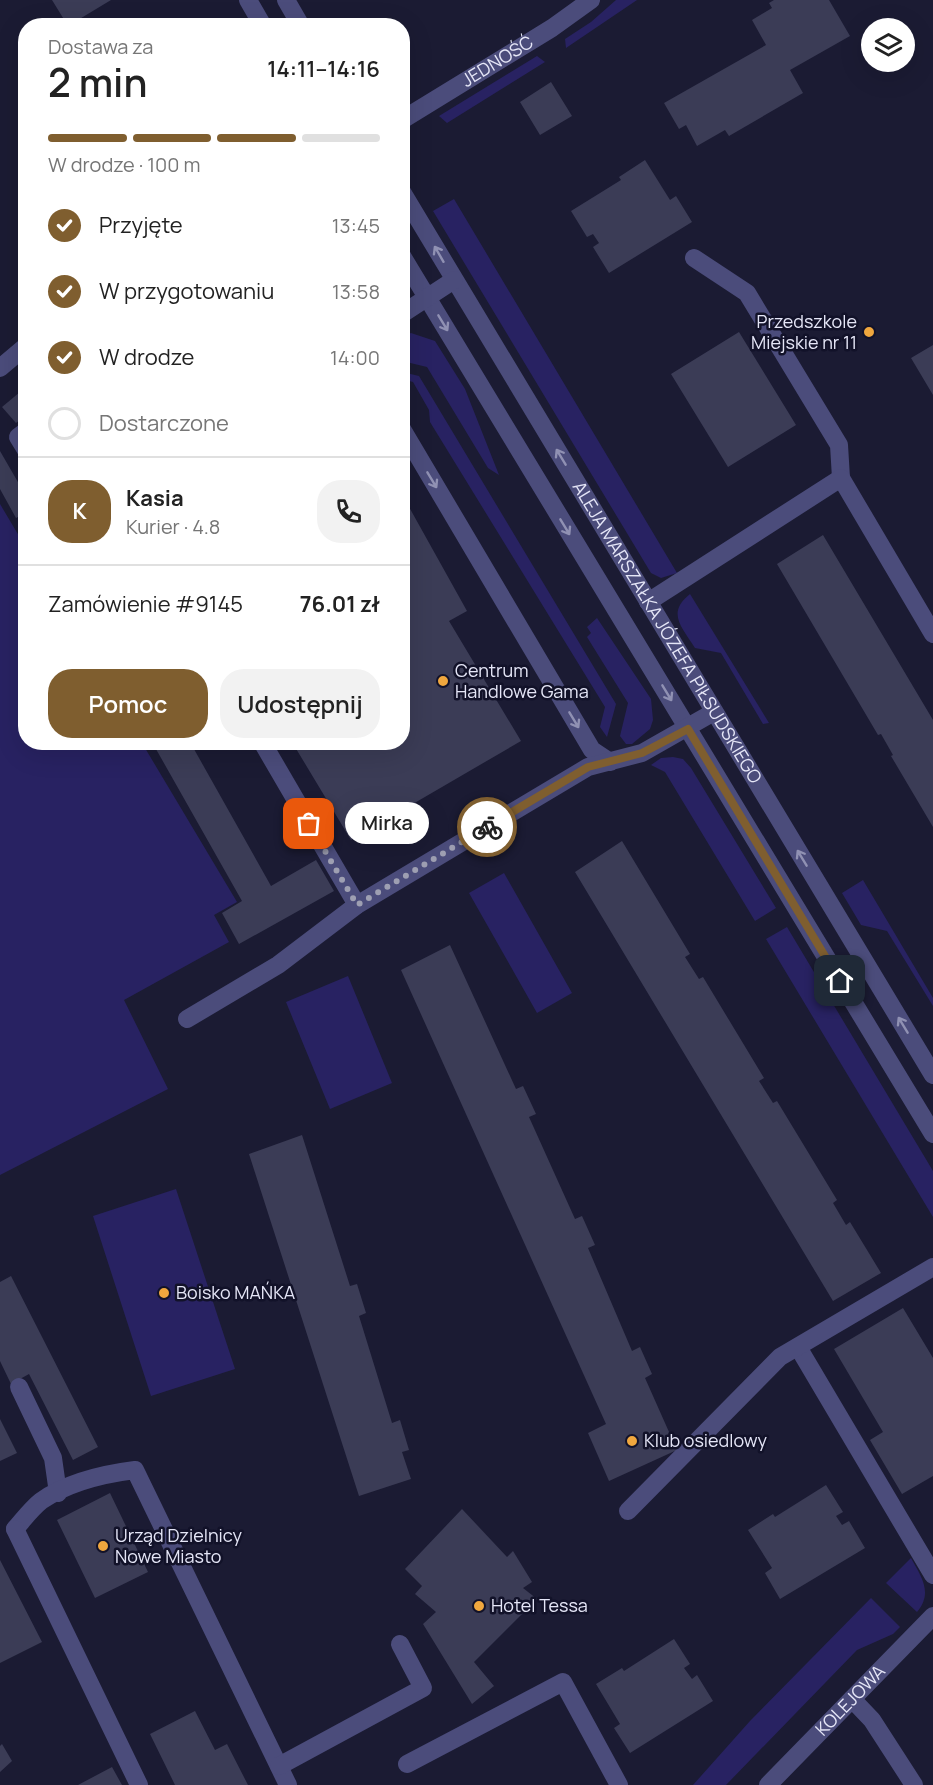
<!DOCTYPE html>
<html lang="pl">
<head>
<meta charset="utf-8">
<style>
  body { margin:0; font-family:Manrope,sans-serif; background:#f2f2f2; color:#222; height:100vh; display:flex; flex-direction:column; font-size:22px; white-space:nowrap }
  * { box-sizing:border-box; margin:0 }
  p { font-size:20px; color:#767676 }
  .icon { flex:none; width:33px; height:33px; fill:none; stroke:currentColor; stroke-width:2; stroke-linecap:round; stroke-linejoin:round }
  .map { position:relative; flex:1; overflow:hidden }
  .panel { position:absolute; left:18px; top:18px; width:392px; height:732px; display:flex; flex-direction:column; background:#fff; border-radius:24px; box-shadow:0 6px 24px #0002 }
  .panel>* { flex:none }
  .tools { position:absolute; left:861px; top:18px; display:grid; gap:12px }
  .tools a { display:grid; place-items:center; width:54px; height:54px; border-radius:50%; background:#fff; box-shadow:0 6px 24px #0002; font-size:30px }
  .pin { position:absolute; display:grid; place-items:center; width:51px; height:51px; color:#fff; margin:-26px; border-radius:12px; box-shadow:0 3px 9px #0006 }
  .courier { position:absolute; display:grid; place-items:center; width:60px; height:60px; margin:-30px; border:4px solid #7f5e2f; border-radius:50%; background:#fff; color:#222; box-shadow:0 2px 8px #0007 }
  .bubble { position:absolute; height:42px; border-radius:21px; background:#fff; box-shadow:0 6px 24px #0002; font-size:20px; font-weight:600; line-height:42px; text-align:center }
  .head em { font-style:normal; font-weight:600 }
  .head div { display:flex; flex-direction:column-reverse }
  .head { display:flex; align-items:center; justify-content:space-between; height:102px; padding:0 30px }
  h1 { font-size:39px; font-weight:600; line-height:45px }
  .bar { display:grid; grid-template-columns:repeat(4,1fr); gap:9px 6px; align-content:center; height:72px; padding:0 30px }
  .bar i { height:8px; border-radius:4px; background:#e0e0e0 }
  .bar .selected { background:#7f5e2f }
  .bar p { grid-column:span 4 }
  .line { display:flex; align-items:center; gap:15px; padding:0 30px; border-top:2px solid #e0e0e0 }
  .line div { flex:1 }
  .round { display:grid; place-items:center; flex:none; width:63px; height:63px; border-radius:24px; background:#f2f2f2 }
  ol { padding:0 30px; list-style:none }
  li { display:flex; align-items:center; gap:18px; height:66px }
  li p { margin-inline-start:auto }
  li .icon { padding:6px; border-radius:50%; background:#7f5e2f; color:#fff; stroke-width:4 }
  li:last-child { color:#767676 }
  li i { width:33px; height:33px; border:3px solid #e0e0e0; border-radius:50% }
  .action { display:flex; gap:12px; margin-top:auto; padding:12px 30px }
  .action a { flex:1; height:69px; border-radius:24px; background:#7f5e2f; color:#fff; font-size:24px; font-weight:600; line-height:69px; text-align:center }
  .action a+a { background:#f2f2f2; color:#222 }
  .map>svg:first-child { display:block }
</style>
</head>
<body>
<div class="map">
<svg width="933" height="1785" viewBox="0 0 933 1785">
  <rect width="100%" height="100%" fill="#1b1b33"/>
  <!-- green -->
  <path fill="#282262" d="M616 0H637L566 48 565 39 591 22Z
    M537 56 545 62 447 123 439 116Z
    M454 199 677 573 661 578 651 573 433 211Z
    M411 333 435 341 465 389 499 475 488 468 427 367 402 361V337Z
    M402 372 419 376 616 704 607 737 600 727 605 707 430 422 429 410 413 382 402 379Z
    M0 504 25 546 26 742 142 743 237 902 214 915 229 942 124 1000 168 1089 0 1175Z
    M690 594 769 723 763 724 721 653 695 648C682 627 666 613 690 594Z
    M597 618 651 699 653 720 650 729 632 744H626L620 736 628 703 587 637 591 633 587 627Z
    M673 757 683 759 691 768 776 908 755 921 665 772 651 765 661 758Z
    M504 873 572 993 537 1013 469 893Z
    M863 880 933 998V1006L887 931 861 925 842 893Z
    M787 927 933 1171V1217L766 939Z
    M348 976 392 1083 330 1109 286 1002Z
    M176 1189 235 1369 151 1396 93 1216Z
    M911 1558C922 1578 933 1593 917 1612L886 1583Z
    M871 1598 900 1627 893 1634 857 1650 726 1785H693L750 1721Z"/>
  <!-- building -->
  <path fill="#3b3c56" d="M52 0H111L68 26Z
    M774 0H829L850 36 790 70 803 93 729 136 725 130 697 146 686 125 679 129 664 103 766 45 752 20 772 8 769 3Z
    M551 82 572 116 540 135 520 102Z
    M645 160 670 200 676 196 692 222 609 273 593 247 599 243 593 234 587 237 571 211 621 180 619 177Z
    M739 332 796 425 728 467 671 374Z
    M933 345V395L911 358Z
    M26 387V415L16 423 2 407Z
    M0 451 26 496V513L16 518 0 489Z
    M404 498 467 611 449 621 521 741 351 840 292 742H402Z
    M823 535 933 720V827L891 756 893 755 881 734 878 735 777 564Z
    M152 742H190L271 886 316 860 334 891 239 944 222 913 242 901Z
    M622 841 690 954 685 957 699 979 703 977 764 1078 759 1081 773 1103 777 1101 837 1200 833 1203 846 1225 850 1222 881 1273 833 1301 575 872Z
    M450 945 516 1089 523 1086 536 1114 529 1117 575 1219 582 1216 595 1245 588 1248 632 1351 640 1347 652 1374 645 1378 677 1450 609 1481 588 1433 606 1424 401 970Z
    M302 1135 350 1286 357 1284 366 1313 359 1316 392 1423 400 1420 409 1450 402 1452 411 1479 359 1496 249 1154Z
    M11 1276 98 1447 73 1460 29 1374 11 1384 0 1361V1282Z
    M903 1308 933 1358V1476L902 1494 870 1440 883 1432 834 1349Z
    M0 1419 17 1453 0 1461Z
    M826 1485 843 1512 836 1516 842 1525 849 1521 865 1548 780 1599 765 1573 772 1568 748 1530 773 1514 775 1517Z
    M110 1493 148 1572 95 1598 57 1520Z
    M462 1509 507 1557 513 1551 532 1582 523 1588 537 1599 474 1662 494 1686 472 1704 423 1624 436 1612 415 1594 422 1586 405 1569Z
    M0 1560 42 1642 0 1663Z
    M674 1639 690 1664 684 1668 692 1679 697 1675 713 1701 630 1753 614 1728 620 1724 596 1684 622 1668 624 1671Z
    M195 1711 215 1750 227 1744 248 1785H175L150 1734Z
    M2 1744 12 1761 0 1772V1746Z
    M112 1767 122 1785H78Z"/>
  <g fill="none" stroke-linecap="round" stroke-linejoin="round">
    <!-- minor -->
    <g stroke="#4b4c7b" stroke-width="18">
      <path d="M248 0 263 26"/>
      <path d="M286 0 301 26"/>
      <path id="s1" d="M402 120 552 28 591 0"/>
      <path id="s2" d="M402 192 933 1075"/>
      <path d="M402 256 933 1134"/>
      <path d="M694 258 747 293 839 445 841 478"/>
      <path d="M402 314 454 280"/>
      <path d="M0 368 26 346"/>
      <path d="M402 429 592 750 610 762"/>
      <path d="M26 431 18 437 26 450"/>
      <path d="M648 602 841 478 933 634"/>
      <path d="M262 742 357 905"/>
      <path d="M187 1019 278 965 357 905 588 767 642 753 714 712"/>
      <path d="M798 1347 933 1575"/>
      <path d="M19 1387 53 1458 58 1493"/>
      <path d="M628 1511 780 1357 933 1267"/>
      <path d="M15 1529C23 1520 31 1509 41 1501 68 1482 103 1474 135 1470L288 1785"/>
      <path d="M15 1529 139 1785"/>
      <path d="M852 1699 872 1720 914 1785"/>
      <path d="M407 1764 563 1682 619 1785"/>
      <path d="M279 1766 423 1688 400 1644"/>
      <path id="s3" d="M768 1785 933 1616"/>
    </g>
  </g>
  <!-- one-way arrows -->
  <defs><path id="oneway-shaft" d="M-6 0H5M1.5-3L5.5 0L1.5 3" fill="none" stroke-width="1.6" stroke-linecap="round" stroke-linejoin="round" transform="scale(1.5)"/></defs>
  <g stroke="#9091b3">
    <use href="#oneway-shaft" transform="translate(439 254) rotate(-120)"/>
    <use href="#oneway-shaft" transform="translate(443 323) rotate(59)"/>
    <use href="#oneway-shaft" transform="translate(561 457) rotate(-121)"/>
    <use href="#oneway-shaft" transform="translate(432 480) rotate(59)"/>
    <use href="#oneway-shaft" transform="translate(565 527) rotate(59)"/>
    <use href="#oneway-shaft" transform="translate(667 693) rotate(59)"/>
    <use href="#oneway-shaft" transform="translate(574 720) rotate(59)"/>
    <use href="#oneway-shaft" transform="translate(802 858) rotate(-121)"/>
    <use href="#oneway-shaft" transform="translate(903 1025) rotate(-121)"/>
  </g>
  <g fill="none" stroke-linecap="round" stroke-linejoin="round">
    <!-- done -->
    <path stroke="#9e9fb2" stroke-width="6" stroke-dasharray="0 10.8" d="M309 824 357 905 487 827"/>
    <!-- route -->
    <path stroke="#7f5e2f" stroke-width="8" d="M487 827 588 767 642 753 688 729 840 981"/>
  </g>
  <!-- markers -->
  <g fill="#f0a73e" stroke="#121229" stroke-width="2">
    <circle cx="869" cy="332" r="6"/>
    <circle cx="443" cy="681" r="6"/>
    <circle cx="164" cy="1293" r="6"/>
    <circle cx="632" cy="1441" r="6"/>
    <circle cx="103" cy="1546" r="6"/>
    <circle cx="479" cy="1606" r="6"/>
  </g>
  <g text-anchor="middle" stroke-width="5" stroke-linejoin="round" paint-order="stroke">
    <!-- street labels -->
    <g font-size="18" fill="#e5e6f7" stroke="#121229">
      <text dy="6" stroke="none"><textPath href="#s1" startOffset="112">JEDNOŚĆ</textPath></text>
      <text dy="6" stroke="none"><textPath href="#s2" startOffset="514">ALEJA MARSZAŁKA JÓZEFA PIŁSUDSKIEGO</textPath></text>
      <text dy="6" stroke="none"><textPath href="#s3" startOffset="118">KOLEJOWA</textPath></text>
    </g>
    <!-- poi labels -->
    <g font-size="18" fill="#e5e6f7" stroke="#121229" text-anchor="start">
      <text x="857" y="328" text-anchor="end">Przedszkole<tspan x="857" dy="21">Miejskie nr 11</tspan></text>
      <text x="455" y="677">Centrum<tspan x="455" dy="21">Handlowe Gama</tspan></text>
      <text x="176" y="1299">Boisko MAŃKA</text>
      <text x="644" y="1447">Klub osiedlowy</text>
      <text x="115" y="1542">Urząd Dzielnicy<tspan x="115" dy="21">Nowe Miasto</tspan></text>
      <text x="491" y="1612">Hotel Tessa</text>
    </g>
  </g>
</svg>
<div class="tools">
<a><svg class="icon" aria-label="layers" viewBox="0 0 24 24"><path d="M12 4l9 5-9 5-9-5zM3 14l9 5 9-5"/></svg></a>
</div>
<div class="pin" style="left:309px;top:824px;background:#ea580c"><svg class="icon" aria-label="bag" viewBox="0 0 24 24"><path d="M5 8h14l-1 12H6zM9 8a3 3 0 0 1 6 0"/></svg></div>
<div class="pin" style="left:840px;top:981px;background:#1f2937"><svg class="icon" aria-label="home" viewBox="0 0 24 24"><path d="M3 11l9-7 9 7M6 9v11h12V9"/></svg></div>
<div class="courier" style="left:487px;top:827px"><svg class="icon" aria-label="bike" viewBox="0 0 24 24"><circle cx="6" cy="16" r="4"/><circle cx="18" cy="16" r="4"/><path d="M6 16l4-8h5l3 8M10 8l3 8H6M13 5h3"/></svg></div>
<div class="bubble" style="left:345px;top:802px;width:84px">Mirka</div>
<section class="panel">
<div class="head"><div><h1>2 min</h1><p>Dostawa za</p></div><em>14:11–14:16</em></div>
<div class="bar"><i class="selected"></i><i class="selected"></i><i class="selected"></i><i></i><p>W drodze · 100 m</p></div>
<ol>
<li><svg class="icon" aria-label="check" viewBox="0 0 24 24"><path d="M5 12l5 5 9-10"/></svg>Przyjęte<p>13:45</p></li>
<li><svg class="icon" aria-label="check" viewBox="0 0 24 24"><path d="M5 12l5 5 9-10"/></svg>W przygotowaniu<p>13:58</p></li>
<li><svg class="icon" aria-label="check" viewBox="0 0 24 24"><path d="M5 12l5 5 9-10"/></svg>W drodze<p>14:00</p></li>
<li><i></i>Dostarczone</li>
</ol>
<div class="line" style="height:108px"><b class="round" style="background:#7f5e2f;color:#fff">K</b><div><b>Kasia</b><p>Kurier · 4.8</p></div><a class="round"><svg class="icon" aria-label="phone" viewBox="0 0 24 24"><path d="M5 4h4l2 5-3 2q2 4 5 5l2-3 5 2v4C11 20 4 13 5 4z"/></svg></a></div>
<div class="line" style="height:78px"><div>Zamówienie #9145</div><b>76.01 zł</b></div>
<div class="action"><a>Pomoc</a><a>Udostępnij</a></div>
</section>
</div>
</body>
</html>
